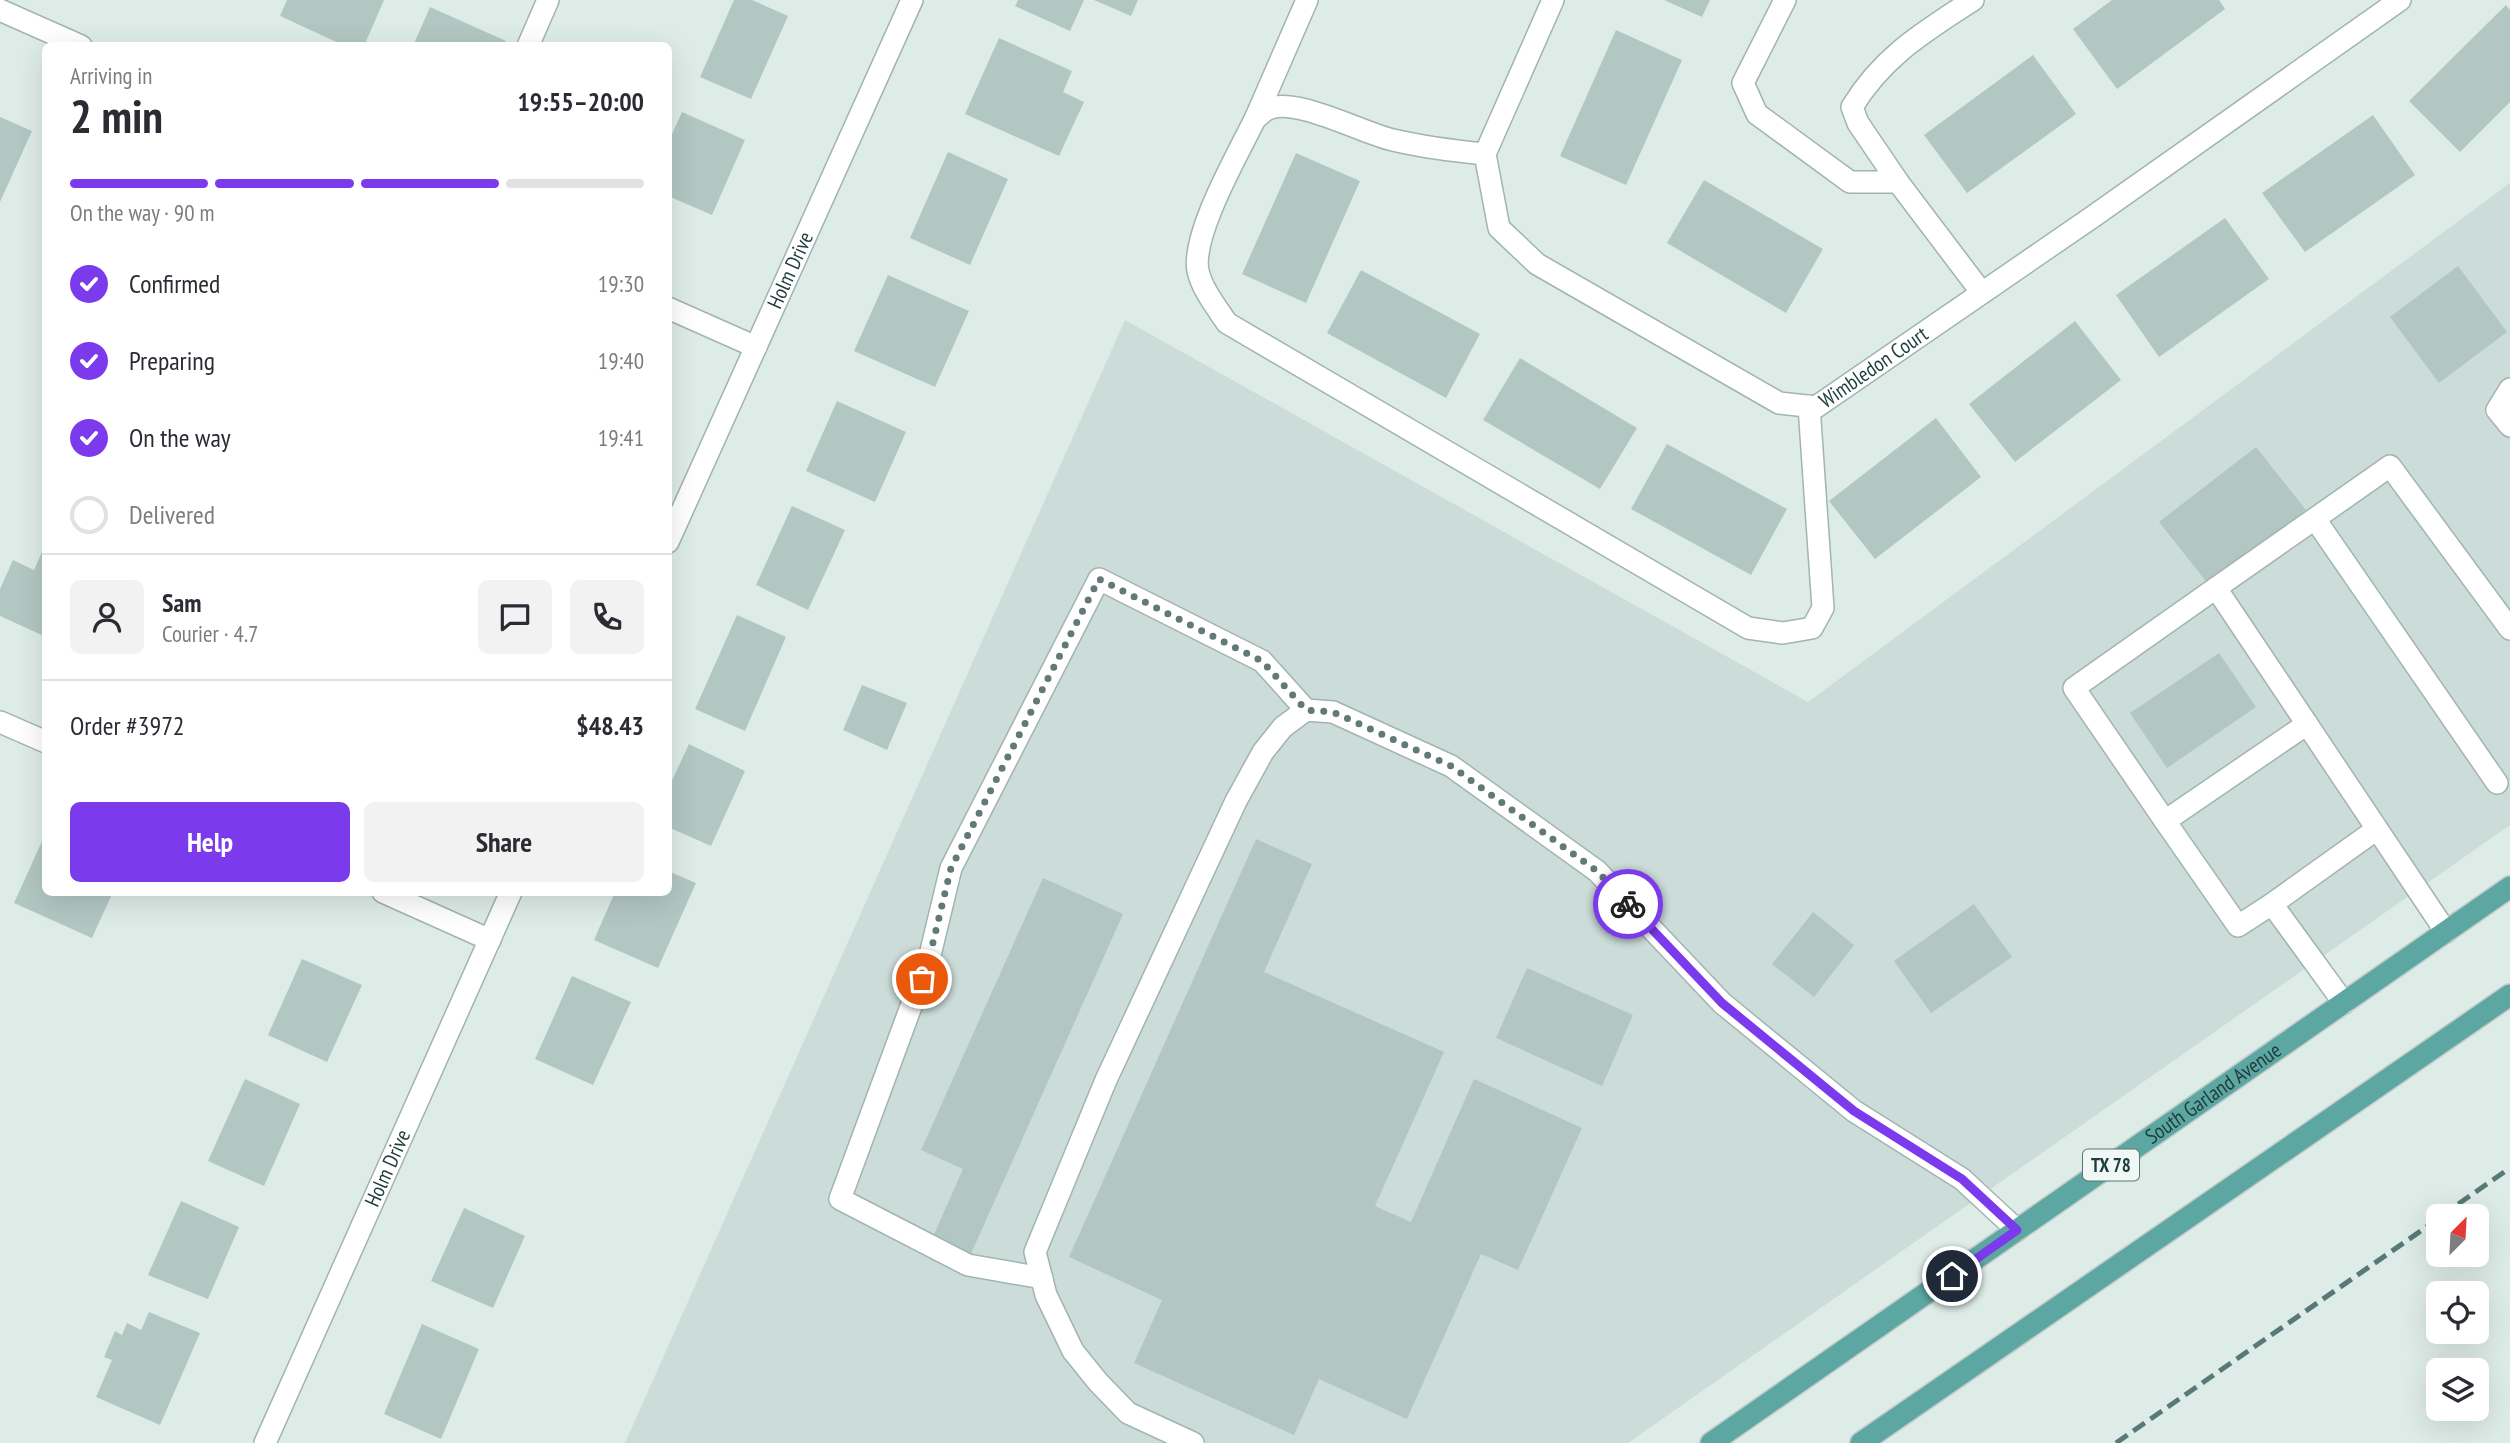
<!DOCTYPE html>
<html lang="en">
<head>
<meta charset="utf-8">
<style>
  body { margin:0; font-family:"PT Sans Narrow",sans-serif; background:#f2f2f3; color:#2b2b33; height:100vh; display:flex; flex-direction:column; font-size:26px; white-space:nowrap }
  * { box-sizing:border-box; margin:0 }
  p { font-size:23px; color:#7c7c81 }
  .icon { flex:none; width:38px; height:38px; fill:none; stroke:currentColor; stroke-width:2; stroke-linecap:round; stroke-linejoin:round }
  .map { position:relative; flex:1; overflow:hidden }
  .drawer { position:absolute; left:42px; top:42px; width:630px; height:854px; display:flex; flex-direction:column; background:#fff; border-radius:10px; box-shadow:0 7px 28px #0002 }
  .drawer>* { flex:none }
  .needle { width:46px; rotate:24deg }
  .tools { position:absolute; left:2426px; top:1204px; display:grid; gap:14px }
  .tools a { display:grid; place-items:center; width:63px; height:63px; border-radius:10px; background:#fff; box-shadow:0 7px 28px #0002; font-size:35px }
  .pin { position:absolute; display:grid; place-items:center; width:60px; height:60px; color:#fff; margin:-30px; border:4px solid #fff; border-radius:50%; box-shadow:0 2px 7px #0007 }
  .courier { position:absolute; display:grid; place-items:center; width:70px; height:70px; margin:-35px; border:5px solid #7c3aed; border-radius:50%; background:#fff; color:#222; box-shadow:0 2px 9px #0007 }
  .summary em { font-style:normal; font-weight:700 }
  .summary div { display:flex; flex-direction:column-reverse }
  .summary { display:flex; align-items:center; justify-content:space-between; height:119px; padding:0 28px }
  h1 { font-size:46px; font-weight:700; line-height:52px }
  .bar { display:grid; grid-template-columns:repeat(4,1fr); gap:10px 7px; align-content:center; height:84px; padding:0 28px }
  .bar i { height:9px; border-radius:5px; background:#e1e1e2 }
  .bar .on { background:#7c3aed }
  .bar p { grid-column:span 4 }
  .line { display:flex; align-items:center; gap:18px; padding:0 28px; border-top:2px solid #e1e1e2 }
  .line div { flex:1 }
  .round { display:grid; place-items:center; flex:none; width:74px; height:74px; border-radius:10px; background:#f2f2f3 }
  ol { padding:0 28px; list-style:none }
  li { display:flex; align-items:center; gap:21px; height:77px }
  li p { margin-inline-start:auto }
  li .icon { padding:7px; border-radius:50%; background:#7c3aed; color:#fff; stroke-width:4 }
  li:last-child { color:#7c7c81 }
  li i { width:38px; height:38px; border:4px solid #e1e1e2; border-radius:50% }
  .action { display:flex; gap:14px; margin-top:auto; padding:14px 28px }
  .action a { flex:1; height:80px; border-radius:10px; background:#7c3aed; color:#fff; font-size:28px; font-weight:700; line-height:80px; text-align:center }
  .action a+a { background:#f2f2f3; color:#2b2b33 }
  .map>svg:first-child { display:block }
</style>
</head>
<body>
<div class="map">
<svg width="2510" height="1443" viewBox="0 0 2510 1443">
  <rect width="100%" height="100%" fill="#deece8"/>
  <!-- built -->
  <path fill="#ccdcd8" d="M2510 183V825L1628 1443H625L1125 320 1808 702Z"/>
  <!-- building -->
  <path fill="#b3c7c2" d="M287 0H384L364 46H345L280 16Z
    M734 0H752L788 16 751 99 700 77Z
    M1018 0H1084L1070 31 1015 6Z
    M1094 0H1138L1131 16Z
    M1664 0H1710L1702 17Z
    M2112 0H2219L2225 9 2117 89 2073 29Z
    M2506 5 2510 10V102L2460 152 2409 101Z
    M430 7 506 41 504 46H413Z
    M1616 30 1682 60 1626 185 1560 156Z
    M999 38 1072 71 1063 92 1084 102 1059 156 965 114Z
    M2033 55 2076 114 1967 193 1924 135Z
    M682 112 745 140 712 215 668 196V143Z
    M2373 115 2415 175 2305 252 2262 193Z
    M0 117 32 131 0 202Z
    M948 152 1008 179 970 265 910 238Z
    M1296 153 1360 181 1306 303 1242 274Z
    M1704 180 1823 249 1786 313 1667 243Z
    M2225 218 2269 279 2159 357 2116 295Z
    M2458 266 2507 332 2439 383 2390 317Z
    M1361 270 1480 334 1446 398 1327 333Z
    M888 275 969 311 935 387 854 351Z
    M2075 321 2121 380 2015 462 1969 404Z
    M1520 358 1637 428 1600 489 1483 420Z
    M837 401 906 432 875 502 806 471Z
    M1936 418 1981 477 1875 559 1829 501Z
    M1667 444 1787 509 1751 575 1631 509Z
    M2256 447 2306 510 2209 585 2159 522Z
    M792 506 845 530 808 610 756 585Z
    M46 543V637L0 616V589L13 560 34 570Z
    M737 615 786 637 745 731 695 709Z
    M2219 653 2256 707 2167 768 2130 713Z
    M862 685 907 703 887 750 843 730Z
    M689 744 745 771 711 846 668 827V789Z
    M43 839 46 840V892H113L92 938 14 903Z
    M1256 839 1312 864 1264 972 1444 1052 1375 1206 1411 1222 1474 1079 1582 1128 1518 1270 1481 1254 1407 1419 1319 1379 1294 1435 1134 1363 1162 1300 1069 1257Z
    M668 871 696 883 658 968 594 940 615 892H668Z
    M1043 878 1123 914 970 1256 932 1239 963 1169 921 1150Z
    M1974 904 2012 957 1931 1013 1894 961Z
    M1813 912 1854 945 1814 997 1772 964Z
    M302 959 362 985 327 1062 268 1035Z
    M1527 968 1633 1015 1602 1086 1496 1038Z
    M572 976 631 1002 593 1085 535 1059Z
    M245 1079 300 1104 264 1186 208 1161Z
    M181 1201 239 1227 208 1299 148 1275Z
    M464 1208 525 1236 493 1308 431 1281Z
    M149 1312 200 1333 160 1425 96 1397 112 1360 104 1357 115 1331 122 1335 127 1323 141 1330Z
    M422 1324 479 1349 441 1439 384 1414Z"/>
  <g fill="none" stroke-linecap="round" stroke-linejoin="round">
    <!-- minor casing -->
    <g stroke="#a1b4b1" stroke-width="24">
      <g id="minor">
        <path id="s1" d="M1553 0 1485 154 1499 228 1537 264 1779 403 1816 407 2091 218 2400 0"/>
        <path d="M1785 0 1743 83 1757 114 1850 182H1898"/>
        <path d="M1973 0C1924 32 1883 56 1852 107L1858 123 1898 182 1982 293"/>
        <path d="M0 10 81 46"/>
        <path d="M528 46 548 0"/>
        <path d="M1256 117 1307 0"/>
        <path d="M1485 154C1454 151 1423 147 1393 140 1364 134 1295 96 1268 109 1263 111 1259 116 1255 119 1238 154 1191 235 1198 271 1202 289 1217 308 1227 323L1748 628 1783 633 1812 628 1823 608 1809 406"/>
        <path d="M668 308 756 347"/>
        <path d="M2510 389 2497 410 2510 426"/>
        <path d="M2315 519 2497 783"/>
        <path id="s2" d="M668 542 912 0"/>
        <path d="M2216 588 2074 688 2165 821 2307 724"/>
        <path d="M0 722 46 742"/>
        <path d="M2165 821 2238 926 2272 904"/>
        <path d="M383 892 490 940"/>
        <path d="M2446 932 2216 588 2390 466 2510 629"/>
        <path d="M2344 1003 2272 904 2377 829"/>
        <path d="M1042 1278 968 1265 840 1199 930 955 951 868 1099 579 1262 661 1306 710"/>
        <path id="s3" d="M265 1443 511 892"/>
        <path d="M1193 1443 1128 1413 1098 1382 1073 1351 1046 1295 1035 1252 1106 1080 1236 801 1263 752 1283 727 1306 710 1333 712 1451 766 1597 871 1722 1003 1854 1111 1962 1179 2017 1230"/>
      </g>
    </g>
    <!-- major casing -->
    <g stroke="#c0c9c8" stroke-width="24">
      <g id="major">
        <path id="s4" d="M1711 1443 2510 887"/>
        <path d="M1861 1443 2510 995"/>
      </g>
    </g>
    <!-- minor -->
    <use href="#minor" stroke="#fff" stroke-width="21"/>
    <!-- major -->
    <use href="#major" stroke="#5da7a2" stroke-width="21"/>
    <!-- rail -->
    <path stroke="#587977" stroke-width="5" stroke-dasharray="14 7" stroke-linecap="butt" d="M2441 1216 2510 1168
      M2116 1443 2438 1219"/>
  </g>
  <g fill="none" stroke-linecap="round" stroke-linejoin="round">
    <!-- done -->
    <path stroke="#617a78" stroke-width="7" stroke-dasharray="0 12.6" d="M922 979 930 955 951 868 1099 579 1262 661 1306 710 1333 712 1451 766 1597 871 1628 904"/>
    <!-- route -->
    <path stroke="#7c3aed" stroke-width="9" d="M1628 904 1722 1003 1854 1111 1962 1179 2017 1230 1952 1276"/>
  </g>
  <g text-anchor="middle" stroke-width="5" stroke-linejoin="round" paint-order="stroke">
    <!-- shield labels -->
    <rect fill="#eff8f5" stroke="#5d7573" stroke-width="2" x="2083" y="1149.5" width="56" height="31" rx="5"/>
    <g font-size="19" font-weight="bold" fill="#1e3d3b">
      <text x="2111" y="1172">TX 78</text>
    </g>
    <!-- street labels -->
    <g font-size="21" fill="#1e3d3b" stroke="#eff8f5">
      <text dy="7" stroke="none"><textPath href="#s2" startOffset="298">Holm Drive</textPath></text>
      <text dy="7" stroke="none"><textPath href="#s1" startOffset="682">Wimbledon Court</textPath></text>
      <text dy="7" stroke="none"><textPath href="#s4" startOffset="612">South Garland Avenue</textPath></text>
      <text dy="7" stroke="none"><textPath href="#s3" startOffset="301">Holm Drive</textPath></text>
    </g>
  </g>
</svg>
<div class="tools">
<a><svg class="needle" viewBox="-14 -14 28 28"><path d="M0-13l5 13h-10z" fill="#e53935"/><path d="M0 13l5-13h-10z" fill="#7c7c81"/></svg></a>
<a><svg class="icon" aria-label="locate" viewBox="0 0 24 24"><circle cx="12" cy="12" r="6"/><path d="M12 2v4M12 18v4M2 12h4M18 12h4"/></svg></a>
<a><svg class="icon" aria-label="layers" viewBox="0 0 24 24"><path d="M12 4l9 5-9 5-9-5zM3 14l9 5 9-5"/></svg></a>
</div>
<div class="pin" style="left:922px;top:979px;background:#ea580c"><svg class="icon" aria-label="bag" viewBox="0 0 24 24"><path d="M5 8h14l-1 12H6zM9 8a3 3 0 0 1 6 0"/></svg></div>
<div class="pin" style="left:1952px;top:1276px;background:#1f2937"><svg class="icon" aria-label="home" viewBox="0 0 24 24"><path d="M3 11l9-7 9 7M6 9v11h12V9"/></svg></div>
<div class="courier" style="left:1628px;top:904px"><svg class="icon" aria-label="bike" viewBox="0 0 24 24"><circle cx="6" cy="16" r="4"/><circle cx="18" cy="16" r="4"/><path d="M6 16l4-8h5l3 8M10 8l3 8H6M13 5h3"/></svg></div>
<section class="drawer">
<div class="summary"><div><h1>2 min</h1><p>Arriving in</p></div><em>19:55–20:00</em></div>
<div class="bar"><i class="on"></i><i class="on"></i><i class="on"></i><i></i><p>On the way · 90 m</p></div>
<ol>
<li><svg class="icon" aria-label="check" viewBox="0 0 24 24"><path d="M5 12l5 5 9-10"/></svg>Confirmed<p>19:30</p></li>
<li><svg class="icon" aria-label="check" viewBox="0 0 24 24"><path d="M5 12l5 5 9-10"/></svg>Preparing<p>19:40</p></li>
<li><svg class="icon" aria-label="check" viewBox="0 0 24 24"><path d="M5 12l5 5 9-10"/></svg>On the way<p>19:41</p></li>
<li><i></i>Delivered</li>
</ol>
<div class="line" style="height:126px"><a class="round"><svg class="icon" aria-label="person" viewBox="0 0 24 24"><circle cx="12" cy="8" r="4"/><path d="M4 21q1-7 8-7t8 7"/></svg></a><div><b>Sam</b><p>Courier · 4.7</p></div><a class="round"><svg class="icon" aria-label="chat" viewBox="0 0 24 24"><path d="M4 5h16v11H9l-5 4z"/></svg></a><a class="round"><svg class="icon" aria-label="phone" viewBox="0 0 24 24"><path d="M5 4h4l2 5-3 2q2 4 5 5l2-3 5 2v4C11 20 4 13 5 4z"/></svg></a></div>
<div class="line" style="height:91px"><div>Order #3972</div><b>$48.43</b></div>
<div class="action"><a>Help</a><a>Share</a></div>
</section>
</div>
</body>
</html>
